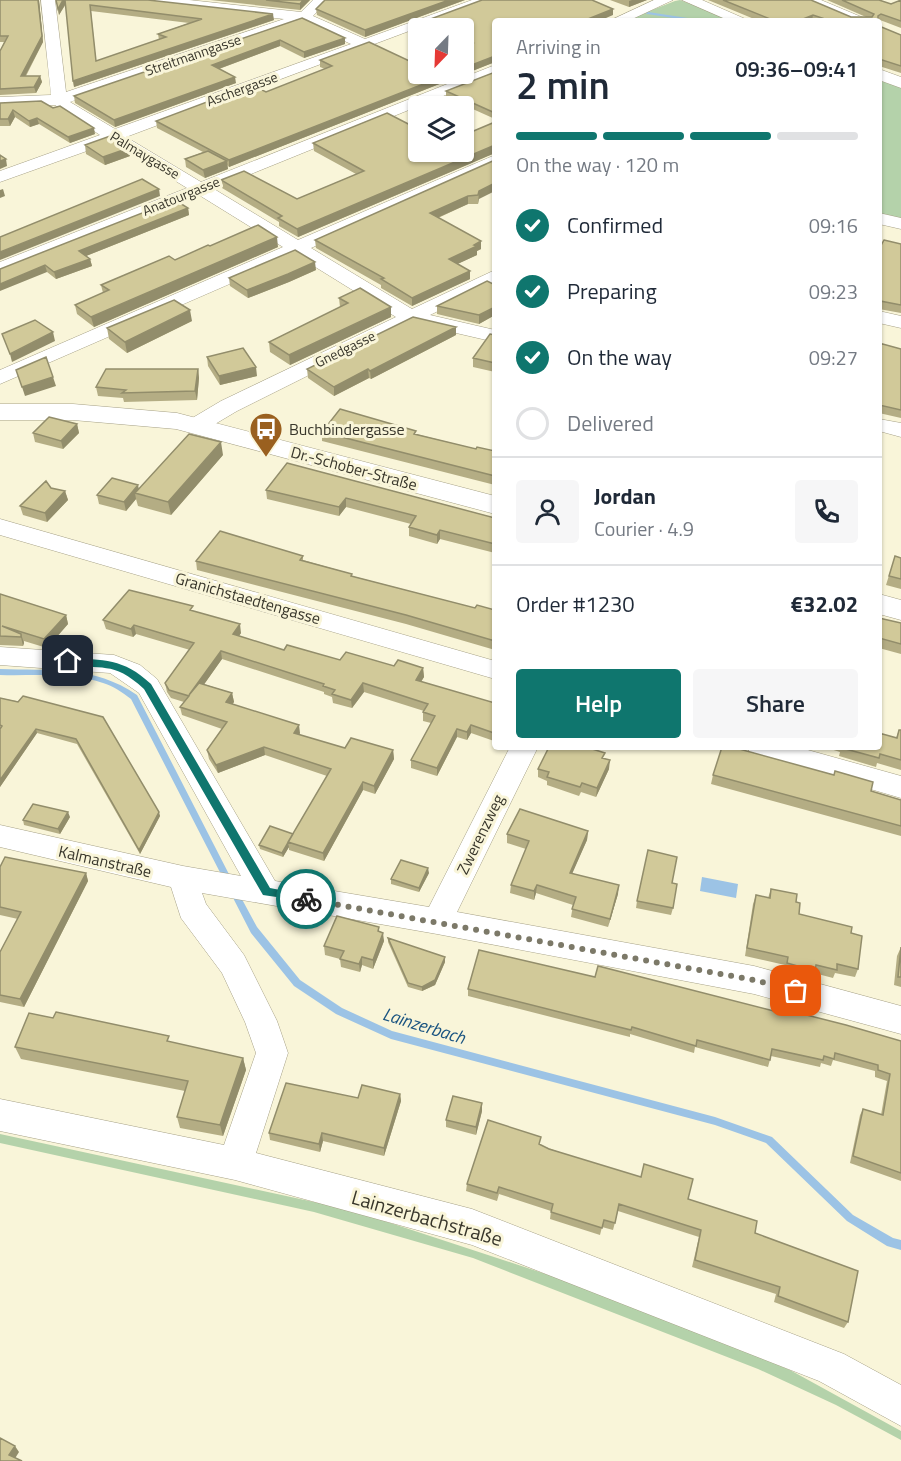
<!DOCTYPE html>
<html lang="en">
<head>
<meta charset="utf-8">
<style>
  body { margin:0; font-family:"Titillium Web",sans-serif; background:#f6f6f7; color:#1f2937; height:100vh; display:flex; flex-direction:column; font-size:22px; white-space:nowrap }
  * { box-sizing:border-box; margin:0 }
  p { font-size:20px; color:#747a83 }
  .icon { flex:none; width:33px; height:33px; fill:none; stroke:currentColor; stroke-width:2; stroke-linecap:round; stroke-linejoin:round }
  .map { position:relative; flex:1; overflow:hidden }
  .sheet { position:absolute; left:492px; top:18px; width:390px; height:732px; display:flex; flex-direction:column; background:#fff; border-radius:6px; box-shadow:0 2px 4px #0004 }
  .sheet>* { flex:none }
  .needle { width:39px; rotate:203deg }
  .buttons { position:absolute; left:408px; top:18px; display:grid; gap:12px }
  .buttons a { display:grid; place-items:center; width:66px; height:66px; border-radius:6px; background:#fff; box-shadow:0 2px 4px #0004; font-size:30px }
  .pin { position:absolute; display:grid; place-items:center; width:51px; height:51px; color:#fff; margin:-26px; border-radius:12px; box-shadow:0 3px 9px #0006 }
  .courier { position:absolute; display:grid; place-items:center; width:60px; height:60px; margin:-30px; border:4px solid #0f766e; border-radius:50%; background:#fff; color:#222; box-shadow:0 2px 8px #0007 }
  .overview em { font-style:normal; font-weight:600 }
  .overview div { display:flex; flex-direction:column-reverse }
  .overview { display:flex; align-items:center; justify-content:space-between; height:102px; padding:0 24px }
  h1 { font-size:39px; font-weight:600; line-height:45px }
  .bar { display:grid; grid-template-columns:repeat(4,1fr); gap:9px 6px; align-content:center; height:72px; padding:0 24px }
  .bar i { height:8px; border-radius:4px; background:#e0e1e3 }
  .bar .active { background:#0f766e }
  .bar p { grid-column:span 4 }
  .line { display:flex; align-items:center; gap:15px; padding:0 24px; border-top:2px solid #e0e1e3 }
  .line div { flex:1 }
  .round { display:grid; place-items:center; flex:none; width:63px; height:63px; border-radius:6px; background:#f6f6f7 }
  ol { padding:0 24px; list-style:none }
  li { display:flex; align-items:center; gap:18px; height:66px }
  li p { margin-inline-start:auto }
  li .icon { padding:6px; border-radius:50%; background:#0f766e; color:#fff; stroke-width:4 }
  li:last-child { color:#747a83 }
  li i { width:33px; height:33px; border:3px solid #e0e1e3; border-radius:50% }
  .button { display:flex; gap:12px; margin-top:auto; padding:12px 24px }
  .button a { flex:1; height:69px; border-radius:6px; background:#0f766e; color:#fff; font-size:24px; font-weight:600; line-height:69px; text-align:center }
  .button a+a { background:#f6f6f7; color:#1f2937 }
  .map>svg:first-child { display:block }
</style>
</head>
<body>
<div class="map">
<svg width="901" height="1461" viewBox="0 0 901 1461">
  <rect width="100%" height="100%" fill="#f9f5d9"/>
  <!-- green -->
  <path fill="#b4d2aa" d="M680 0 735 21H624L675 1Z
    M879 78 901 87V221L879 215Z
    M0 1134 351 1210 567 1281 670 1319 790 1370 901 1431V1440L836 1405 758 1369 473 1258 314 1212 0 1143Z"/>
  <!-- water -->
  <path fill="#9cc3e5" d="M702 877 738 884 736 898 700 891Z"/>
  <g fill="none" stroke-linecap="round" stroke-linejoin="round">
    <!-- stream -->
    <path fill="#9cc3e5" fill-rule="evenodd" d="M648 12 701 20 703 21H693L647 14 646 13Z
      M0 669C49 671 94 665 137 695L233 882 232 884 229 885 226 884 131 699C122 692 113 686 103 683 70 672 34 676 0 675Z
      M234 889 237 890 257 927 300 980 342 1008 392 1031 715 1117 772 1137 853 1215 893 1238 901 1240V1250L887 1246 847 1221 766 1143 715 1125 391 1039 336 1014 294 986 251 933 230 892 231 890Z"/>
    <!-- minor casing -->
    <g stroke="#a6a187" stroke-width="1">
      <path id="minor" d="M41 0H55L66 92 284 19 150 4 143 0H189L301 12 313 0H328L313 16 365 39 472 0H492L126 137 201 182 495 65V75L214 189 298 240 495 155V166L311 248 412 309 495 270V283L430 315 495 330V342L413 323 237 411 205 430H189L186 425 189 420 221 401 396 317 296 255 0 384V370L283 247 199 195 0 275V262L187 188 112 142 0 182V171L100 135 55 105 0 107V97L51 95ZM303 22 351 44 115 129 70 102Z
        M654 0H673L628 21H609Z
        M682 0H702L750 21H730Z
        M801 0H821L871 21H851Z
        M879 69 901 77V88L879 80Z
        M879 213 901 218V229L879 224Z
        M879 311 901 316V328L879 323Z
        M879 419 901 423V437L879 431Z
        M0 519 495 661V679L0 535Z
        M0 647 114 655 140 665 157 679 275 881 429 907 510 747H538L457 912 754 966 901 1006V1034L754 994 437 934 202 893 206 904 244 955 277 1021 288 1053 256 1153 472 1209 844 1354 901 1385V1426L819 1381 472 1245 235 1180 0 1131V1099L224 1145 256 1053 245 1022 222 973 181 918 171 887 0 847V825L183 866 241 876 139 693 110 673 0 665Z
        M747 747H797L901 776V798L751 754Z"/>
    </g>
    <!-- tertiary casing -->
    <g stroke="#a6a187" stroke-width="1">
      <path id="tertiary" d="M0 404H73L177 413 495 496V514L176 429 73 420H0Z
        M879 594 901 600V620L879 614Z"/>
    </g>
    <!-- minor -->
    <use href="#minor" fill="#fff" fill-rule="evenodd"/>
    <!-- tertiary -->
    <use href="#tertiary" fill="#fff" fill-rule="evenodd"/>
  </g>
  <!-- wall -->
  <path fill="#b4ad84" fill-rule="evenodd" d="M0 0H39L43 42 26 76H40L42 82 36 93 0 95V51L4 42H0Z
    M56 0 274 20 74 87 66 4 59 15ZM91 11 189 23 158 34 159 40 96 61Z
    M210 0H310L300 10Z
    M465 0 365 37 317 15 316 9Z
    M610 0H647L629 7Z
    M708 0H811L851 17H866L827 0H879L891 4 901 0V28L880 20 878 21H759Z
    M613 9V15L495 21V62L229 167 227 165 228 169 205 178 186 167 185 159 203 152 157 128 156 121 266 92 325 69 320 67V60L418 65 466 46 464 45V28H427L425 27V21Z
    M302 18 345 38V44L304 58 280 46 219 69 236 83 115 127 75 103 74 96Z
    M879 26 901 35V73L879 66Z
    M495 72V119L446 97V91Z
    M0 103 95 134 70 143 39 124 30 127 15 117 10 126H0Z
    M495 122V153L298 237 279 226V222L222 188 221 180 297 199 356 174 314 151 313 143 464 152Z
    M85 145 130 156 105 165 86 154Z
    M495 160 479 199 478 204H468L438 218 481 249 477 251V255L457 264 470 271V279L412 306 381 288V285L316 248 315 240Z
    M188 208 189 215 86 256 90 259 92 266 56 279 47 272 0 269Z
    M901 244V313L879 309V249Z
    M210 246 278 247 94 327 77 314 75 305 103 293 101 285 175 260Z
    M316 270 289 282 248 298 230 286 229 278Z
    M495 283V315L479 324 437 314V306Z
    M339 298 391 317 290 365 270 352 269 342 340 307Z
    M192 321 127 353 109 339 107 328Z
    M456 335 371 379 369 378 334 396 308 378 307 369Z
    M495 335V372L473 367V358Z
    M879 343 901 349V418L879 413Z
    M207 357 257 376 220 385 208 366Z
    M198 369 199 378 197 400 124 402 123 398 98 396 96 387Z
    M77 424 79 433 63 449 35 442 33 433Z
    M322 432 416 434 476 449 495 451V485L322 441Z
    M223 455 171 515 138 506 136 499 126 511 99 504 97 495 139 488Z
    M287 463 495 518V553L440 539 437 544 409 536V527L411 524 346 507 339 516 267 499 266 490Z
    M51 488 65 491 68 500 47 522 23 515 20 506Z
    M303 556V560L352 574V576L475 608 495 610V650L406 624 197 570 196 561Z
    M895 556 901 558V589L886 585Z
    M0 594 66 615 68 624 47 648 24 641V643L23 646 0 645Z
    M194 611 241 633 239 636 284 650 340 660 423 668 424 677 421 682 495 703V739L494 741 471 733 467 740 457 737 437 776 411 768V760L431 723 423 721V712L424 711 364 692 352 708 333 703 332 697 324 694V692L222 659 204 684 232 693 234 702 232 704 300 733 299 735 345 748 393 750 394 759 375 794 363 790 324 861 289 850V847L283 857 260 849 259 845 293 834 327 776 265 755 218 773 209 759 207 750 222 729 182 715 180 707 184 702 171 698 167 692 165 683 190 650 136 634 133 637 106 629 103 620Z
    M879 618 901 623V654L879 648Z
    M0 698 103 717 160 816 140 854 77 744 37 733 0 787Z
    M899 730H901V770L877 763 876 767 839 756 840 752 824 747H879L896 738Z
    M604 758 609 769 596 797 581 792 579 796 547 785V781L538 777V769Z
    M713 775 871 791 901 800V836L711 784Z
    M70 817 60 834 24 825 23 820Z
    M588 831 587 840 572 873 618 894 608 927 571 917 573 905 536 893 534 900 510 893 511 885 526 849 507 843V834Z
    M0 867 86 873 88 881 24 1007 0 1002V952L18 919 0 915Z
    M429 873 419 892 391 884V879Z
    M672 883 673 908 671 915 636 908 637 901Z
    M771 889 796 902 799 914 851 933 858 969 855 977 835 973 833 978 814 973 812 979 784 972 785 965 745 956 753 904 756 895 768 898Z
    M380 931 384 941 373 969 362 965 360 972 341 967 340 959 325 955 324 946Z
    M388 938 445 957V962L435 985 422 991 408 987 388 942Z
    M901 947V987L894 985 897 956Z
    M595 977 778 1012 901 1041V1181L850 1163 860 1115 863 1109 881 1115 887 1081 875 1077V1071L833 1060 831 1066 821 1063 820 1067 771 1056 768 1067 695 1047 694 1053 630 1034V1037L468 996V989Z
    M171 1042 243 1058 246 1070 223 1136 180 1128 177 1117 185 1091 21 1059 15 1047Z
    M400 1094 401 1101 384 1156 323 1141 320 1152 270 1140 269 1133 358 1098Z
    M482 1111 476 1135 446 1127V1120Z
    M540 1145 688 1199 755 1233 848 1322 844 1328 774 1302 776 1294 692 1267 699 1237 618 1211 613 1230 602 1227 600 1235 550 1219 551 1211 499 1194 497 1201 466 1191 467 1184Z"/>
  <!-- shaded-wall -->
  <path fill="#928d6b" d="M38 0H39L43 42 22 82 21 76Z
    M63 0H66V3L59 15 58 9Z
    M303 0H310L300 10V4Z
    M449 0H465L365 37V30Z
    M632 0H647L629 7V1Z
    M613 9V15L599 21H583Z
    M273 14 274 20 74 87 73 81Z
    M813 15 812 21H798Z
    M345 38V44L304 58V52Z
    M280 40V46L213 71 212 65Z
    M495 56V62L229 167V160L449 74H464V68Z
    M40 76 42 82 36 93 34 87Z
    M235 77 236 83 115 127 114 120Z
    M13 110 15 117 10 126 8 119Z
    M37 118 39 124 30 127 29 121Z
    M94 128 95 134 70 143 68 137Z
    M495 145V153L298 237 297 229Z
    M129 148 130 156 105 165 103 157Z
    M6 159 7 166 0 169V161Z
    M227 161 228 169 205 178 203 170Z
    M495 183V191L479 199 478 204 479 191Z
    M3 189 5 196 0 198V190Z
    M159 189 160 196 0 260V252Z
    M468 196V204L430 221V213Z
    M188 208 189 215 81 258 79 251Z
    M277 237 278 247 94 327 91 317Z
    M481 241V249L477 251V255L449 268V259Z
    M90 259 92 266 56 279 54 272Z
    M315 262 316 270 289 282 248 298 247 290Z
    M45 265 47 272 0 291V284Z
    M470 271V279L412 306V298Z
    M391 307V317L290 365 289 355Z
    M495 307V315L479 324V315Z
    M190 310 192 321 127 353 125 342Z
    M456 327V335L371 379 370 371Z
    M53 332 55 341 12 362 10 354Z
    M256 367 257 376 220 385 219 376Z
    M198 369 199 378 197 400 195 391Z
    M368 369 369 378 334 396V387Z
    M53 377 56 386 25 396 22 387Z
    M77 424 79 433 63 449 61 441Z
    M221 442 223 455 171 515 168 502Z
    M138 485 140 494 135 493 136 499 126 511 124 502Z
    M65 491 68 500 47 522 45 513Z
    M346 498V507L339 516V507Z
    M440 530V539L437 544V535Z
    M66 615 68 624 47 648 44 639Z
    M240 624 241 633 234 643 233 634Z
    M134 625 136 634 133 637 131 629Z
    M21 634 24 643 23 646 21 637Z
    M221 651 222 659 191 703 189 695Z
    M423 668 424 677 416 689V680Z
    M363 683 364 692 352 708 351 700Z
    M232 693 234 702 227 711 226 702Z
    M299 725 300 733 295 742 294 733Z
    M471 725V733L467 740V732Z
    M36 729 37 733 0 787V780Z
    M457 729V737L437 776V768Z
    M264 747 265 755 218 773 216 765Z
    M393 750 394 759 375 794 374 786Z
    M610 760 609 769 596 797 597 788Z
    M363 782V790L324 861 323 853Z
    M68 812 70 817 60 834 58 829Z
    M159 812 160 816 140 854 139 850Z
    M588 831 587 840 569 881 570 873Z
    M288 843 289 847 283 857 282 853Z
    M428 868 429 873 419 892V888Z
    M86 873 88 881 24 1007 20 999Z
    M537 885 536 893 534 900V891Z
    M619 885 618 894 608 927 610 919Z
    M383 933 384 941 373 969V960Z
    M362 957V965L360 972 359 964Z
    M445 957V962L435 985 422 991V987Z
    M243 1058 246 1070 223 1136 220 1125Z
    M400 1094 401 1101 384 1156V1148Z
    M482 1103V1111L476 1135V1127Z
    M322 1133 323 1141 320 1152 319 1144Z
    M15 1446 19 1452 14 1460 9 1455Z"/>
  <!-- building -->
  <path fill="#d1c999" stroke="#928d6b" stroke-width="1.5" fill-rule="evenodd" d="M0 0H38L42 36 21 76H40L34 87 0 89V51L8 36H0Z
    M56 0H63L58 9Z
    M65 0H148L273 14 73 81ZM90 5 202 19 158 34 166 37 96 61Z
    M266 0H303L300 4Z
    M325 0H449L365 30 316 9Z
    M482 0H592L613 9 583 21H495V56L464 68V47L473 43 464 39V28H441L425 21Z
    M723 0H811L851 17H872L874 14 842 0H879L891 4 901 0V21L881 14 878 16V21H831L813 15 798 21H775Z
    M302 18 345 38 304 52 280 40 212 65 235 77 114 120 74 96Z
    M879 26 901 35V66L879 59Z
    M369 42 418 65V74H449L229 160 156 121 252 85 266 92 332 66 320 60Z
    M495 72V113L446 91Z
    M41 101 53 108 60 106 94 128 68 137 37 118 29 121 13 110 8 119H0V103Z
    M387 113 418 129V152H464V135L495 122V145L297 229 278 218 282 216 221 180 244 171 297 199 364 171 313 143Z
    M110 136 129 148 103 157 85 145Z
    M208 151 227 161 203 170 185 159Z
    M0 155 6 159 0 161Z
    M495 160V183L479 191 478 195 468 196 430 213 481 241 474 245 477 246 449 259 470 271 412 298 381 279 384 278 315 240Z
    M142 179 159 189 0 252V237Z
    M175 200 188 208 79 251 90 259 54 272 45 265 0 284V269Z
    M258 225 277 237 91 317 75 305 109 290 101 285 169 256 175 260 208 245 210 246Z
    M884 240 901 244V305L880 301 879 309V249Z
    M295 250 315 262 288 274 247 290 229 278Z
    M487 281 493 284 495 283V307L479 315 437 306Z
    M360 288 391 307 289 355 269 342 348 303 339 298Z
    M174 300 190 310 125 342 107 328Z
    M413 317 456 327 370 371 368 369 334 387 307 369Z
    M35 320 53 332 10 354 2 334Z
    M490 334 495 335V363L473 358Z
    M879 343 901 349V410L879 405Z
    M243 348 256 367 219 376 207 357Z
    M46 357 53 377 22 387 16 370Z
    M106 369H198L195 391 122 393 126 390 96 387Z
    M340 409 416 431 414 434 476 449 477 447 495 451V476L322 432Z
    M49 417 77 424 61 441 33 433Z
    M189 434 221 442 168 502 135 493Z
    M287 463 495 518V544L440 530 437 535 409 527 416 516 346 498 339 507 266 490Z
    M112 478 138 485 124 502 97 495Z
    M46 481 51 488 65 491 45 513 20 506Z
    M220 531 303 556 300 560 352 574 351 576 475 608 477 605 495 610V641L406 615 196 561Z
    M895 556 901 558V579L889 576Z
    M129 590 193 606 190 610 240 624 233 634 284 650 287 645 340 660 346 652 394 666 398 660 423 668 416 680 495 703V731L494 733 471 725 467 732 457 729 437 768 411 760 435 716 423 712 428 704 363 683 351 700 332 694 335 690 323 686 324 684 221 651 189 695 199 683 232 693 226 702 299 725 294 733 345 748 351 738 393 750 374 786 363 782 323 853 288 842 331 769 264 747 216 765 207 750 227 722 180 707 189 696 169 690 165 683 194 643 134 625 131 629 103 620Z
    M0 594 66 615 44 639 2 626 21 634V637L0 636Z
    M879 618 901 623V644L879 638Z
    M23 696 103 717 159 812 139 850 76 739 36 729 0 780V729L2 726 0 725V698L18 702Z
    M899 730H901V760L880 754 879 758 842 748 879 747V733L897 738Z
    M549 747H556L561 749 562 747H586L605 753 602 758 610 760 597 788 582 783 580 787 547 777 549 772 538 769Z
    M722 747H732L834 775 835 771 873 782 871 791 901 800V826L713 775Z
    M33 804 68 812 58 829 23 820Z
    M520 809 588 831 570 873 619 885 610 919 572 909 576 897 537 885 534 891 511 885 529 841 507 834Z
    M270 826 293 834 282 853 259 845Z
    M648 850 677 857 672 883 677 884 673 908 637 901Z
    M5 857 86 873 20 999 0 995V952L21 912 0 907V867Z
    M401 860 428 868 419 888 391 879Z
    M771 889 797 894 796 902 800 903 799 914 852 927 851 933 862 936 858 969 837 964V970L816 965 815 971 787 963 788 957 747 948 756 895 770 898Z
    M337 916 379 927 378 931 383 933 373 960 362 957 359 964 340 959 344 951 324 946Z
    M388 938 445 957 435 980 422 987 408 983Z
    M901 947V977H898Z
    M479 950 595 977 598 966 778 1012 779 1008 846 1025 901 1041V1173L853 1156 863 1109 883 1115 890 1074 878 1070V1065L835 1053 834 1059 824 1056 823 1060 772 1049 770 1060 697 1040 696 1046 632 1027 631 1030 468 989Z
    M56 1012 169 1036 167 1041 243 1058 220 1125 177 1117 188 1081 15 1047 29 1013 53 1018Z
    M286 1083 358 1098 362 1085 400 1094 384 1148 322 1133 319 1144 269 1133Z
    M453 1096 482 1103 476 1127 446 1120Z
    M488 1120 541 1137 539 1144 549 1149 641 1177 644 1164 693 1179 688 1199 757 1221 755 1233 858 1271 848 1322 778 1296 780 1287 695 1260 701 1230 619 1204 615 1223 604 1220 602 1228 551 1212 553 1204 499 1187 497 1193 467 1184Z
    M0 1438 15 1446 9 1455 22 1461H0Z"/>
  <!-- route -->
  <path fill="#0f766e" d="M68 658C104 660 123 658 151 684L270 888 310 896V902L263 895 144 689C112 659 102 672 65 663V659Z"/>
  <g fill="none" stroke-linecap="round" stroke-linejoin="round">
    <!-- done -->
    <path stroke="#7c7968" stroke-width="6" stroke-dasharray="0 10.8" d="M306 899 754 980 796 991"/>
  </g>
  <!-- icons -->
  <defs>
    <g id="bus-pin" transform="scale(1.725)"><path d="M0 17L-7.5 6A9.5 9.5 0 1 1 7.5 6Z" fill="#9a601f" stroke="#f9f5d9"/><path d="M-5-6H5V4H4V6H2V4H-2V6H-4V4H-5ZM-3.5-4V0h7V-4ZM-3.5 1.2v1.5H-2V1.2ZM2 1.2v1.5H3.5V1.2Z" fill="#fff"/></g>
  </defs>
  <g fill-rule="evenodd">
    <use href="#bus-pin" x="266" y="429"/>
  </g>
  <g text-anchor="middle" stroke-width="6" stroke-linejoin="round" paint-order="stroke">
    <!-- far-street labels -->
    <g font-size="14" fill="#38362b" stroke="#f9f5d9">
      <text transform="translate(193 55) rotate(-19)" y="5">Streitmanngasse</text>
      <text transform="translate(242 89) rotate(-20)" y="5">Aschergasse</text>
      <text transform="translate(145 155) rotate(31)" y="5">Palmaygasse</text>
      <text transform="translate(181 196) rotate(-22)" y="5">Anatourgasse</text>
      <text transform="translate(345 349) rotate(-26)" y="5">Gnedgasse</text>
    </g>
    <!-- poi labels -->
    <g font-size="16" fill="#38362b" stroke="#f9f5d9" text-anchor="start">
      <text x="289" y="435">Buchbindergasse</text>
    </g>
    <!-- street labels -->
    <g font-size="16" fill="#38362b" stroke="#f9f5d9">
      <text transform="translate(354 468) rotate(15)" y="6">Dr.-Schober-Straße</text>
      <text transform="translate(248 598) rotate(16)" y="6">Granichstaedtengasse</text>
      <text transform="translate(480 834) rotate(-64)" y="6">Zwerenzweg</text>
      <text transform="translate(105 861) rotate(13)" y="6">Kalmanstraße</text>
    </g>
    <!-- water labels -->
    <g font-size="18" font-style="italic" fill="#1a5481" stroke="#f9f5d9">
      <text transform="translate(424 1026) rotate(17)" y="6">Lainzerbach</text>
    </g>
    <!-- near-street labels -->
    <g font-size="20" fill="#38362b" stroke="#f9f5d9">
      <text transform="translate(427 1218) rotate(16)" y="7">Lainzerbachstraße</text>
    </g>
  </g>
</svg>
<div class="buttons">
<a><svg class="needle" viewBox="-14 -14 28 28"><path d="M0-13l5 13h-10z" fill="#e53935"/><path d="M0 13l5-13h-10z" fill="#747a83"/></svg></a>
<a><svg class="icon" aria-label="layers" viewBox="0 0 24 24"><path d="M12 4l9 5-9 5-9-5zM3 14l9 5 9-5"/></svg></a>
</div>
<div class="pin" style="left:796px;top:991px;background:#ea580c"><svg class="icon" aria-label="bag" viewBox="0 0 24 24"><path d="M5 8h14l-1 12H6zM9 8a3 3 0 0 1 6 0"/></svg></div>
<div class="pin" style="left:68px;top:661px;background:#1f2937"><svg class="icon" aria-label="home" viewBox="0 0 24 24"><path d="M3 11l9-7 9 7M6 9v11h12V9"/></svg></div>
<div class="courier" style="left:306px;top:899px"><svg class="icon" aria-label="bike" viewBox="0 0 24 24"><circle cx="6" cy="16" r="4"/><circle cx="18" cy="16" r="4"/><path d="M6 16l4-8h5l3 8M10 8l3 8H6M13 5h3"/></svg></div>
<section class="sheet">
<div class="overview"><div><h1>2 min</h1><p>Arriving in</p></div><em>09:36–09:41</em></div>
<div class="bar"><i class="active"></i><i class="active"></i><i class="active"></i><i></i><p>On the way · 120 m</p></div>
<ol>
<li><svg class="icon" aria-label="check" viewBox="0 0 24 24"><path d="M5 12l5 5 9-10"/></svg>Confirmed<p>09:16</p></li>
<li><svg class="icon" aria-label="check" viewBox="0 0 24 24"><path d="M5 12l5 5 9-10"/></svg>Preparing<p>09:23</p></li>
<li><svg class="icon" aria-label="check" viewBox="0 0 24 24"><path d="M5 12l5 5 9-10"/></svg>On the way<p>09:27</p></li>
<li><i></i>Delivered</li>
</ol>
<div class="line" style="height:108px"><a class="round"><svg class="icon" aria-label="person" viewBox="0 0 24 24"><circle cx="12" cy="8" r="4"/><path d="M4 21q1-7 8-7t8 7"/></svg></a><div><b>Jordan</b><p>Courier · 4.9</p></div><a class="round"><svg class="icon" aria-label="phone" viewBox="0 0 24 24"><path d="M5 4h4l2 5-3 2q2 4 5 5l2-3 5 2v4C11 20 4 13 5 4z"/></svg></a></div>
<div class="line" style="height:78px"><div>Order #1230</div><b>€32.02</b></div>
<div class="button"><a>Help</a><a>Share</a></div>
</section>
</div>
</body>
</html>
